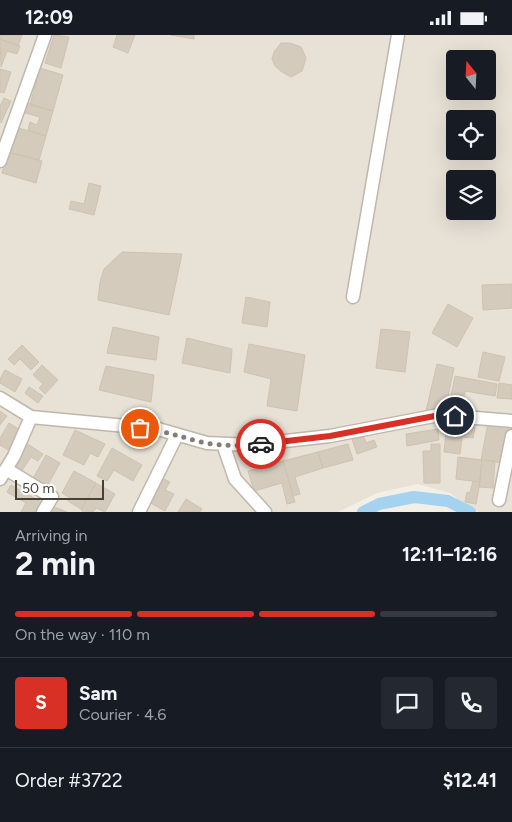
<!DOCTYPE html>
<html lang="en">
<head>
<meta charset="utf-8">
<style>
  body { margin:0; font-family:Figtree,sans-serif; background:#242831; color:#f1f3f6; height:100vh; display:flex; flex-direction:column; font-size:19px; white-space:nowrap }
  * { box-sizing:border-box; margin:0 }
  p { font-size:16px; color:#9ea1a6 }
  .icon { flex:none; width:28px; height:28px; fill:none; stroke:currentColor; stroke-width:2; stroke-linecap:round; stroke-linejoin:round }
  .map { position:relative; height:477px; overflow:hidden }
  .drawer { display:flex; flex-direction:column; background:#171b24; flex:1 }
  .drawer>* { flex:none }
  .needle { width:32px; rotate:342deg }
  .fabs { position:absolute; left:446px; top:15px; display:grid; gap:10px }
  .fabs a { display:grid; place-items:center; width:50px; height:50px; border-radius:5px; background:#171b24; box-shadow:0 5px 20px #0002; font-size:25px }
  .scale { position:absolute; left:15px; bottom:12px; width:89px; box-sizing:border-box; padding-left:5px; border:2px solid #464036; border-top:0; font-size:14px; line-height:18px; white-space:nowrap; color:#464036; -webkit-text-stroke:4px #fff; paint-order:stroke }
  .pin { position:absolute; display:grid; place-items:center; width:42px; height:42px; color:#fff; margin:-21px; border:2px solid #fff; border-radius:50%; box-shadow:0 1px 5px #0007 }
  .courier { position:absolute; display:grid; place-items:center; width:50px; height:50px; margin:-25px; border:4px solid #d93025; border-radius:50%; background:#fff; color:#222; box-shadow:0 1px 6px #0007 }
  .head em { font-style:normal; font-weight:700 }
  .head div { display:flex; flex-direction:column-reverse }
  .head { display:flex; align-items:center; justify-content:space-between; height:85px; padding:0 15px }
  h1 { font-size:32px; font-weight:700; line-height:38px }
  .bar { display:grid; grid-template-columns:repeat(4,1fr); gap:8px 5px; align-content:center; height:60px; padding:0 15px }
  .bar i { height:6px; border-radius:4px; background:#363941 }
  .bar .on { background:#d93025 }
  .bar p { grid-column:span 4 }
  .line { display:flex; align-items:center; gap:12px; padding:0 15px; border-top:1px solid #363941 }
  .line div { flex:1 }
  .round { display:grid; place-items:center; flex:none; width:52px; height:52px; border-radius:5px; background:#242831 }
  .status { display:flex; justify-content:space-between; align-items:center; height:35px; padding:0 25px; background:#171b24; direction:ltr }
  .status svg { height:14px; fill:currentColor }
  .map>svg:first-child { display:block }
</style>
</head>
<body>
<div class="status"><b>12:09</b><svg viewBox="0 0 49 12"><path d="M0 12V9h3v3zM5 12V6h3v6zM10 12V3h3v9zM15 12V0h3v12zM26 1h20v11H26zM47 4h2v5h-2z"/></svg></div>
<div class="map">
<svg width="512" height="477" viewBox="0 0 512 477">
  <rect width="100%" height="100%" fill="#f3efe7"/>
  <!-- residential -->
  <path fill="#e7e1d6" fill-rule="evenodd" d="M0 0H512V477H479L466 470 450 458 418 449 377 458 338 477H0ZM455 24H488V56H455ZM455 84H488V116H455ZM455 144H488V176H455Z"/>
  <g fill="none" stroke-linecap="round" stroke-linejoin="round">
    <!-- canal -->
    <path stroke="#a5d3ef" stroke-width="12" d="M363 477 379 469 414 462 448 466 470 477"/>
  </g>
  <!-- building -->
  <path fill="#d5cbbd" stroke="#cfc2b0" d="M0 0H22L18 11 0 4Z
    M54 0 69 2 61 33 45 28Z
    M117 0H135L128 18 113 12Z
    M171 0H194V4Z
    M0 4 20 11 17 19 7 16 1 32Z
    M281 8H290L301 12 306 23 302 36 291 42 282 37 275 31 272 24 274 17Z
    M40 33 63 40 53 76 30 70Z
    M0 34 11 37 4 58 0 57Z
    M4 63 11 66 1 88 0 71Z
    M25 67 53 76 46 101 28 95 30 87 37 90 40 82 22 77Z
    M15 92 46 101 39 125 8 117Z
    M8 117 42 126 36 148 2 138Z
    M89 148 101 151 94 180 69 174 71 166 84 169Z
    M122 217 182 219 169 280 98 265 100 247 104 234Z
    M512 249V273L483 275 482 250Z
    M246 262 270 267 267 292 242 288Z
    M448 269 473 283 457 312 432 298Z
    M113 292 159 302 156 325 107 318Z
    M381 294 410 297 405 337 376 333Z
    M187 303 232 314 230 338 182 328Z
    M249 309 305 320 297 376 267 371 271 344 244 337Z
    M22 310 39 327 31 335 20 324 14 330 8 324Z
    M483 317 505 322 499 346 478 342Z
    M437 329 454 333 444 380 426 376Z
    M42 330 58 345 45 359 39 353 43 349 33 340Z
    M106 331 154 340 151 367 99 355Z
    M5 335 22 344 15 357 0 348V344Z
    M455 341 497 349 495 361 465 356 461 379 448 376Z
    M499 348 512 350V364L497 363Z
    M29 352 43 361 38 368 25 358Z
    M0 376 7 381 0 390Z
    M9 388 20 395 8 415 0 410V403Z
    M488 388 510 392 503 428 481 425Z
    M447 389 475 392 473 403 462 402 460 419 444 417Z
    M438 394 439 405 407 411 406 399Z
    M75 395 105 409 98 422 90 418 84 430 63 420Z
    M363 400 366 408 374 405 377 412 357 419 352 404Z
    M26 408 43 419 38 426 31 422 19 440 9 434Z
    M348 409 353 425 323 433 318 417Z
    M431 409H440V448H424L423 416H431Z
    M112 413 142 430 133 446 114 435 107 446 97 441Z
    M318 417 323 433 295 442 300 459 293 461 283 426Z
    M46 420 60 428 45 455 31 447Z
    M458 422 482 425 480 447 456 444Z
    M482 425 495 426 493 453 479 452Z
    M283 426 295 467 287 469 282 448 254 456 248 436Z
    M74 436 96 448 81 474 68 466 70 463 62 458Z
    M160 442 170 447 165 455 174 459 165 476 147 466Z
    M473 446 480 447 476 469 465 467 467 457 470 458Z
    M96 448 115 459 105 477 96 473 93 477H84L81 475Z
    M11 450 41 467 36 477H21L26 468 7 457Z
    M186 464 202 474 200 477H178Z
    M52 471 67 477H49Z"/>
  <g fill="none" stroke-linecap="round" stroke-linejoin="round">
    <!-- minor casing -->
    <g stroke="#bfb7aa" stroke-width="15">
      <path id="minor" d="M0 126 45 0
        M353 262 398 0
        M0 363 31 382 158 394 207 408 250 410 330 401 439 380 512 386
        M223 409 235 444 265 477
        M6 434 52 462 43 477
        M0 444 14 421 31 382
        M499 465 512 401
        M139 477 177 400"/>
    </g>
    <!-- minor -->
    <use href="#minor" stroke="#fff" stroke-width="12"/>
  </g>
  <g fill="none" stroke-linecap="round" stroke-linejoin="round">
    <!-- done -->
    <path stroke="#837d74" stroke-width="5" stroke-dasharray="0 9" d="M140 393C163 395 183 403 206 408 223 411 244 411 261 409"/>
    <!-- route -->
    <path stroke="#d93025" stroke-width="6" d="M261 409 330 401 440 380 455 381"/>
  </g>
</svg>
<div class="fabs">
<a><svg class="needle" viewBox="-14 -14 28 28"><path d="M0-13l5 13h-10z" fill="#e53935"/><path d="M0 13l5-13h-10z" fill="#9ea1a6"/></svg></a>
<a><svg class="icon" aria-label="locate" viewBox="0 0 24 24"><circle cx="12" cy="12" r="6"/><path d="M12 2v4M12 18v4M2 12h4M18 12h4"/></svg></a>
<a><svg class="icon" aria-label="layers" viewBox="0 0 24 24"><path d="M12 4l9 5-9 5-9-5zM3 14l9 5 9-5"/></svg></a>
</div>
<div class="scale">50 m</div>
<div class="pin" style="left:140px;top:393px;background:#ea580c"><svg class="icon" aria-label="bag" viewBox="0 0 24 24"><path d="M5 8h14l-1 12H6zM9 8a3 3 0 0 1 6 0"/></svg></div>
<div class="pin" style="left:455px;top:381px;background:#1f2937"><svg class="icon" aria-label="home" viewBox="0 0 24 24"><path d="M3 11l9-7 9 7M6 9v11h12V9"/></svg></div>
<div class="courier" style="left:261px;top:409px"><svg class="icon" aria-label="car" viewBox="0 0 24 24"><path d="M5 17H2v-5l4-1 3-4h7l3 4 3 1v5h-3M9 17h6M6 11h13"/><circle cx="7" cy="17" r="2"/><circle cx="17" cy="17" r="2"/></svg></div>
</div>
<section class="drawer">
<div class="head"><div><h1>2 min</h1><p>Arriving in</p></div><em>12:11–12:16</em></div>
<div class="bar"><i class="on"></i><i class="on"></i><i class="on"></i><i></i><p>On the way · 110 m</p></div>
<div class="line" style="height:90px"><b class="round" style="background:#d93025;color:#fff">S</b><div><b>Sam</b><p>Courier · 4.6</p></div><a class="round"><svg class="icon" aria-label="chat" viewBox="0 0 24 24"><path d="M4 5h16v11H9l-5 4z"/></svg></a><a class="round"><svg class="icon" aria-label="phone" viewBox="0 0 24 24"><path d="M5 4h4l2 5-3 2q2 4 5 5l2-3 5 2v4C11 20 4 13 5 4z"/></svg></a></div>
<div class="line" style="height:65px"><div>Order #3722</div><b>$12.41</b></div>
</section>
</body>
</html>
